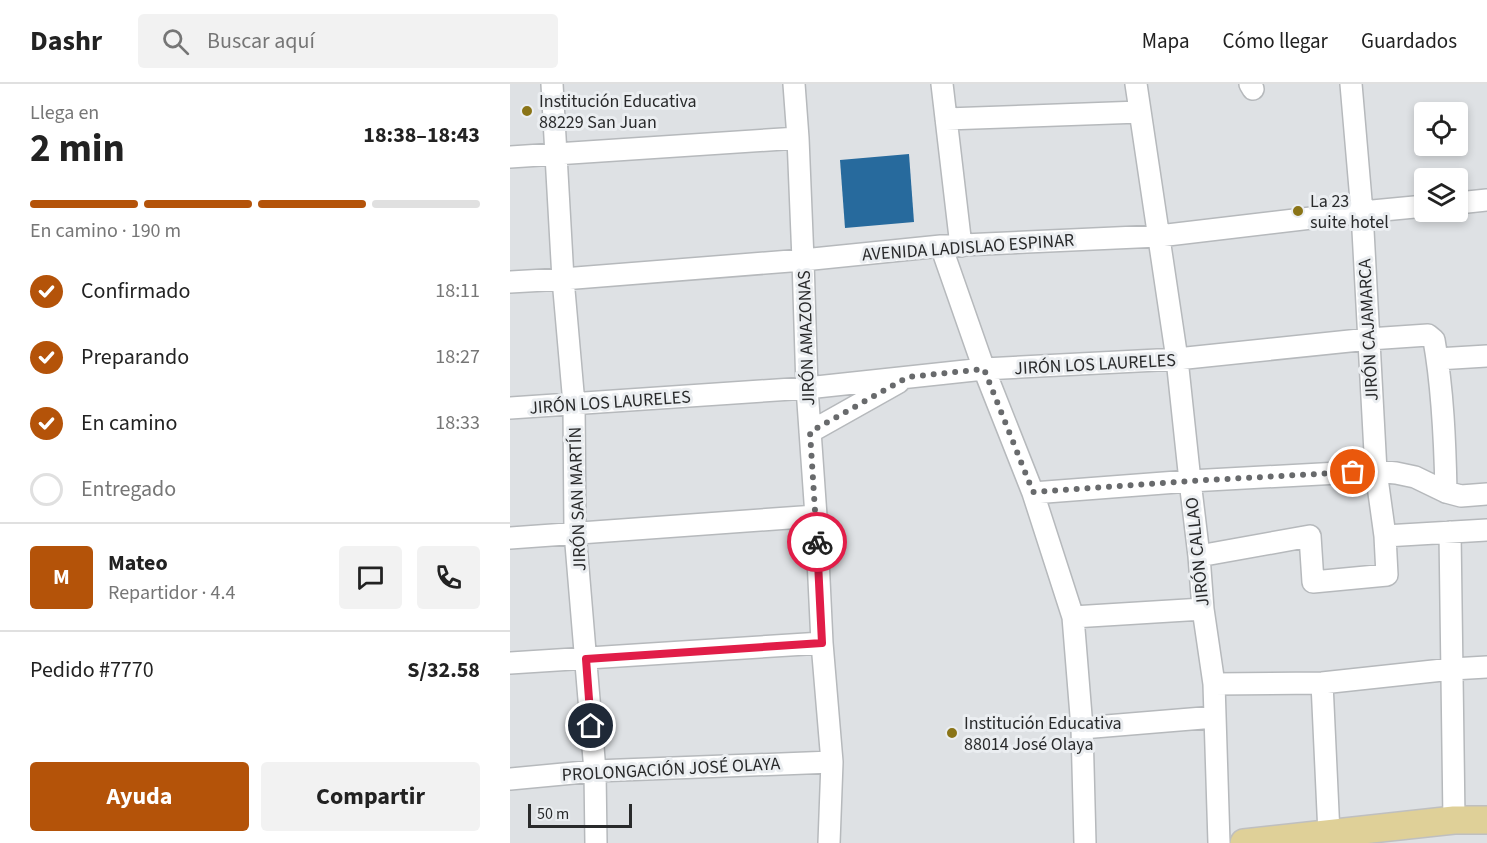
<!DOCTYPE html>
<html lang="es">
<head>
<meta charset="utf-8">
<style>
  body { margin:0; font-family:"Source Sans 3",sans-serif; background:#f2f2f2; color:#222; height:100vh; display:flex; flex-direction:column; font-size:22px; white-space:nowrap }
  * { box-sizing:border-box; margin:0 }
  p { font-size:20px; color:#767676 }
  .icon { flex:none; width:33px; height:33px; fill:none; stroke:currentColor; stroke-width:2; stroke-linecap:round; stroke-linejoin:round }
  .map { position:relative; flex:1; overflow:hidden }
  .sheet { display:flex; flex-direction:column; background:#fff; width:510px }
  .sheet>* { flex:none }
  .buttons { position:absolute; left:904px; top:18px; display:grid; gap:12px }
  .buttons a { display:grid; place-items:center; width:54px; height:54px; border-radius:6px; background:#fff; box-shadow:0 3px 9px #0003; font-size:30px }
  .scale { position:absolute; left:18px; bottom:15px; width:104px; box-sizing:border-box; padding-left:6px; border:3px solid #292a2b; border-top:0; font-size:16px; line-height:21px; white-space:nowrap; color:#292a2b; -webkit-text-stroke:4px #ebeef1; paint-order:stroke }
  .pin { position:absolute; display:grid; place-items:center; width:51px; height:51px; color:#fff; margin:-26px; border:3px solid #fff; border-radius:50%; box-shadow:0 2px 6px #0007 }
  .courier { position:absolute; display:grid; place-items:center; width:60px; height:60px; margin:-30px; border:4px solid #e11d48; border-radius:50%; background:#fff; color:#222; box-shadow:0 2px 8px #0007 }
  .overview em { font-style:normal; font-weight:700 }
  .overview div { display:flex; flex-direction:column-reverse }
  .overview { display:flex; align-items:center; justify-content:space-between; height:102px; padding:0 30px }
  h1 { font-size:39px; font-weight:700; line-height:45px }
  .bar { display:grid; grid-template-columns:repeat(4,1fr); gap:9px 6px; align-content:center; height:72px; padding:0 30px }
  .bar i { height:8px; border-radius:4px; background:#e0e0e0 }
  .bar .selected { background:#b45309 }
  .bar p { grid-column:span 4 }
  .line { display:flex; align-items:center; gap:15px; padding:0 30px; border-top:2px solid #e0e0e0 }
  .line div { flex:1 }
  .round { display:grid; place-items:center; flex:none; width:63px; height:63px; border-radius:6px; background:#f2f2f2 }
  ol { padding:0 30px; list-style:none }
  li { display:flex; align-items:center; gap:18px; height:66px }
  li p { margin-inline-start:auto }
  li .icon { padding:6px; border-radius:50%; background:#b45309; color:#fff; stroke-width:4 }
  li:last-child { color:#767676 }
  li i { width:33px; height:33px; border:3px solid #e0e0e0; border-radius:50% }
  .button { display:flex; gap:12px; margin-top:auto; padding:12px 30px }
  .button a { flex:1; height:69px; border-radius:6px; background:#b45309; color:#fff; font-size:24px; font-weight:700; line-height:69px; text-align:center }
  .button a+a { background:#f2f2f2; color:#222 }
  header { display:flex; align-items:center; gap:36px; box-sizing:border-box; height:84px; padding:0 30px; background:#fff; border-bottom:2px solid #e0e0e0 }
  header strong { font-size:28px }
  nav { display:flex; gap:33px; margin-inline-start:auto; font-size:21px }
  .search { width:420px; height:54px; background:#f2f2f2; display:flex; align-items:center; gap:15px; box-sizing:border-box; padding:0 21px; border-radius:6px; color:#767676; font-size:22px }
  main { display:flex; flex:1; min-height:0 }
  .map>svg:first-child { display:block }
</style>
</head>
<body>
<header>
<strong>Dashr</strong>
<div class="search"><svg class="icon" aria-label="search" viewBox="0 0 24 24"><circle cx="10" cy="10" r="6"/><path d="M15 15l6 6"/></svg>Buscar aquí</div>
<nav><a>Mapa</a><a>Cómo llegar</a><a>Guardados</a></nav>
</header>
<main>
<section class="sheet">
<div class="overview"><div><h1>2 min</h1><p>Llega en</p></div><em>18:38–18:43</em></div>
<div class="bar"><i class="selected"></i><i class="selected"></i><i class="selected"></i><i></i><p>En camino · 190 m</p></div>
<ol>
<li><svg class="icon" aria-label="check" viewBox="0 0 24 24"><path d="M5 12l5 5 9-10"/></svg>Confirmado<p>18:11</p></li>
<li><svg class="icon" aria-label="check" viewBox="0 0 24 24"><path d="M5 12l5 5 9-10"/></svg>Preparando<p>18:27</p></li>
<li><svg class="icon" aria-label="check" viewBox="0 0 24 24"><path d="M5 12l5 5 9-10"/></svg>En camino<p>18:33</p></li>
<li><i></i>Entregado</li>
</ol>
<div class="line" style="height:108px"><b class="round" style="background:#b45309;color:#fff">M</b><div><b>Mateo</b><p>Repartidor · 4.4</p></div><a class="round"><svg class="icon" aria-label="chat" viewBox="0 0 24 24"><path d="M4 5h16v11H9l-5 4z"/></svg></a><a class="round"><svg class="icon" aria-label="phone" viewBox="0 0 24 24"><path d="M5 4h4l2 5-3 2q2 4 5 5l2-3 5 2v4C11 20 4 13 5 4z"/></svg></a></div>
<div class="line" style="height:78px"><div>Pedido #7770</div><b>S/32.58</b></div>
<div class="button"><a>Ayuda</a><a>Compartir</a></div>
</section>
<div class="map">
<svg width="977" height="759" viewBox="0 0 977 759">
  <rect width="100%" height="100%" fill="#dee1e4"/>
  <!-- building -->
  <path fill="#276a9d" d="M399 70 404 138 335 144 330 76Z"/>
  <g fill="none" stroke-linecap="round" stroke-linejoin="round">
    <!-- minor casing -->
    <g stroke="#b6b9bc" stroke-width="24">
      <path id="minor" d="M42 0 53 195 64 320 65 448 85 687 86 759
        M284 0 288 54 293 176 297 304 306 432 312 559 322 678 319 759
        M432 0 451 162
        M626 0 667 275 680 397 689 472 693 525 704 600 709 759
        M740 0 743 5
        M436 35 630 28
        M0 73 288 54
        M948 119 977 116
        M431 162 474 285 523 409 563 533 572 644 575 759
        M0 198 53 195 293 176 431 162 649 152 852 128 915 122
        M927 275 977 272
        M0 324 297 304 474 285 667 275 859 255 918 251 924 256C933 306 935 358 936 408
        M300 348 389 298
        M523 409 680 397 866 387 886 389 905 393 936 408 951 412 977 410
        M940 448 944 736
        M875 452 977 446
        M0 454 306 432
        M689 472 800 452 803 498 877 491 875 452 866 387 852 128 841 0
        M563 533 693 525
        M0 579 312 559
        M812 599 819 750
        M704 600 812 599 942 585 977 583
        M572 644 705 633
        M0 695 85 687 322 678"/>
    </g>
    <!-- major casing -->
    <g stroke="#bfbfbf" stroke-width="30">
      <path id="major" d="M734 759 944 736H977"/>
    </g>
    <!-- minor -->
    <use href="#minor" stroke="#fff" stroke-width="21"/>
    <!-- major -->
    <use href="#major" stroke="#dfd098" stroke-width="27"/>
  </g>
  <g fill="none" stroke-linecap="round" stroke-linejoin="round">
    <!-- done -->
    <path stroke="#686a6c" stroke-width="6" stroke-dasharray="0 10.8" d="M307 458 300 348 398 293 474 285 523 408 680 397 843 388"/>
    <!-- route -->
    <path stroke="#e11d48" stroke-width="8" d="M81 642 76 575 312 559 307 458"/>
  </g>
  <!-- markers -->
  <g fill="#8a7417" stroke="#ebeef1" stroke-width="2">
    <circle cx="17" cy="27" r="6"/>
    <circle cx="788" cy="127" r="6"/>
    <circle cx="442" cy="649" r="6"/>
  </g>
  <g text-anchor="middle" stroke-width="6" stroke-linejoin="round" paint-order="stroke">
    <!-- poi labels -->
    <g font-size="18" fill="#292a2b" stroke="#ebeef1" text-anchor="start">
      <text x="29" y="23">Institución Educativa<tspan x="29" dy="21">88229 San Juan</tspan></text>
      <text x="800" y="123">La 23<tspan x="800" dy="21">suite hotel</tspan></text>
      <text x="454" y="645">Institución Educativa<tspan x="454" dy="21">88014 José Olaya</tspan></text>
    </g>
    <!-- street labels -->
    <g font-size="18" fill="#292a2b" stroke="#ebeef1">
      <text transform="translate(458 163) rotate(-4)" y="6">AVENIDA LADISLAO ESPINAR</text>
      <text transform="translate(858 246) rotate(-93)" y="6">JIRÓN CAJAMARCA</text>
      <text transform="translate(296 254) rotate(-92)" y="6">JIRÓN AMAZONAS</text>
      <text transform="translate(585 280) rotate(-3)" y="6">JIRÓN LOS LAURELES</text>
      <text transform="translate(100 318) rotate(-4)" y="6">JIRÓN LOS LAURELES</text>
      <text transform="translate(67 415) rotate(-92)" y="6">JIRÓN SAN MARTÍN</text>
      <text transform="translate(687 468) rotate(-96)" y="6">JIRÓN CALLAO</text>
      <text transform="translate(161 685) rotate(-3)" y="6">PROLONGACIÓN JOSÉ OLAYA</text>
    </g>
  </g>
</svg>
<div class="buttons">
<a><svg class="icon" aria-label="locate" viewBox="0 0 24 24"><circle cx="12" cy="12" r="6"/><path d="M12 2v4M12 18v4M2 12h4M18 12h4"/></svg></a>
<a><svg class="icon" aria-label="layers" viewBox="0 0 24 24"><path d="M12 4l9 5-9 5-9-5zM3 14l9 5 9-5"/></svg></a>
</div>
<div class="scale">50 m</div>
<div class="pin" style="left:843px;top:388px;background:#ea580c"><svg class="icon" aria-label="bag" viewBox="0 0 24 24"><path d="M5 8h14l-1 12H6zM9 8a3 3 0 0 1 6 0"/></svg></div>
<div class="pin" style="left:81px;top:642px;background:#1f2937"><svg class="icon" aria-label="home" viewBox="0 0 24 24"><path d="M3 11l9-7 9 7M6 9v11h12V9"/></svg></div>
<div class="courier" style="left:307px;top:458px"><svg class="icon" aria-label="bike" viewBox="0 0 24 24"><circle cx="6" cy="16" r="4"/><circle cx="18" cy="16" r="4"/><path d="M6 16l4-8h5l3 8M10 8l3 8H6M13 5h3"/></svg></div>
</div>
</main>
</body>
</html>
